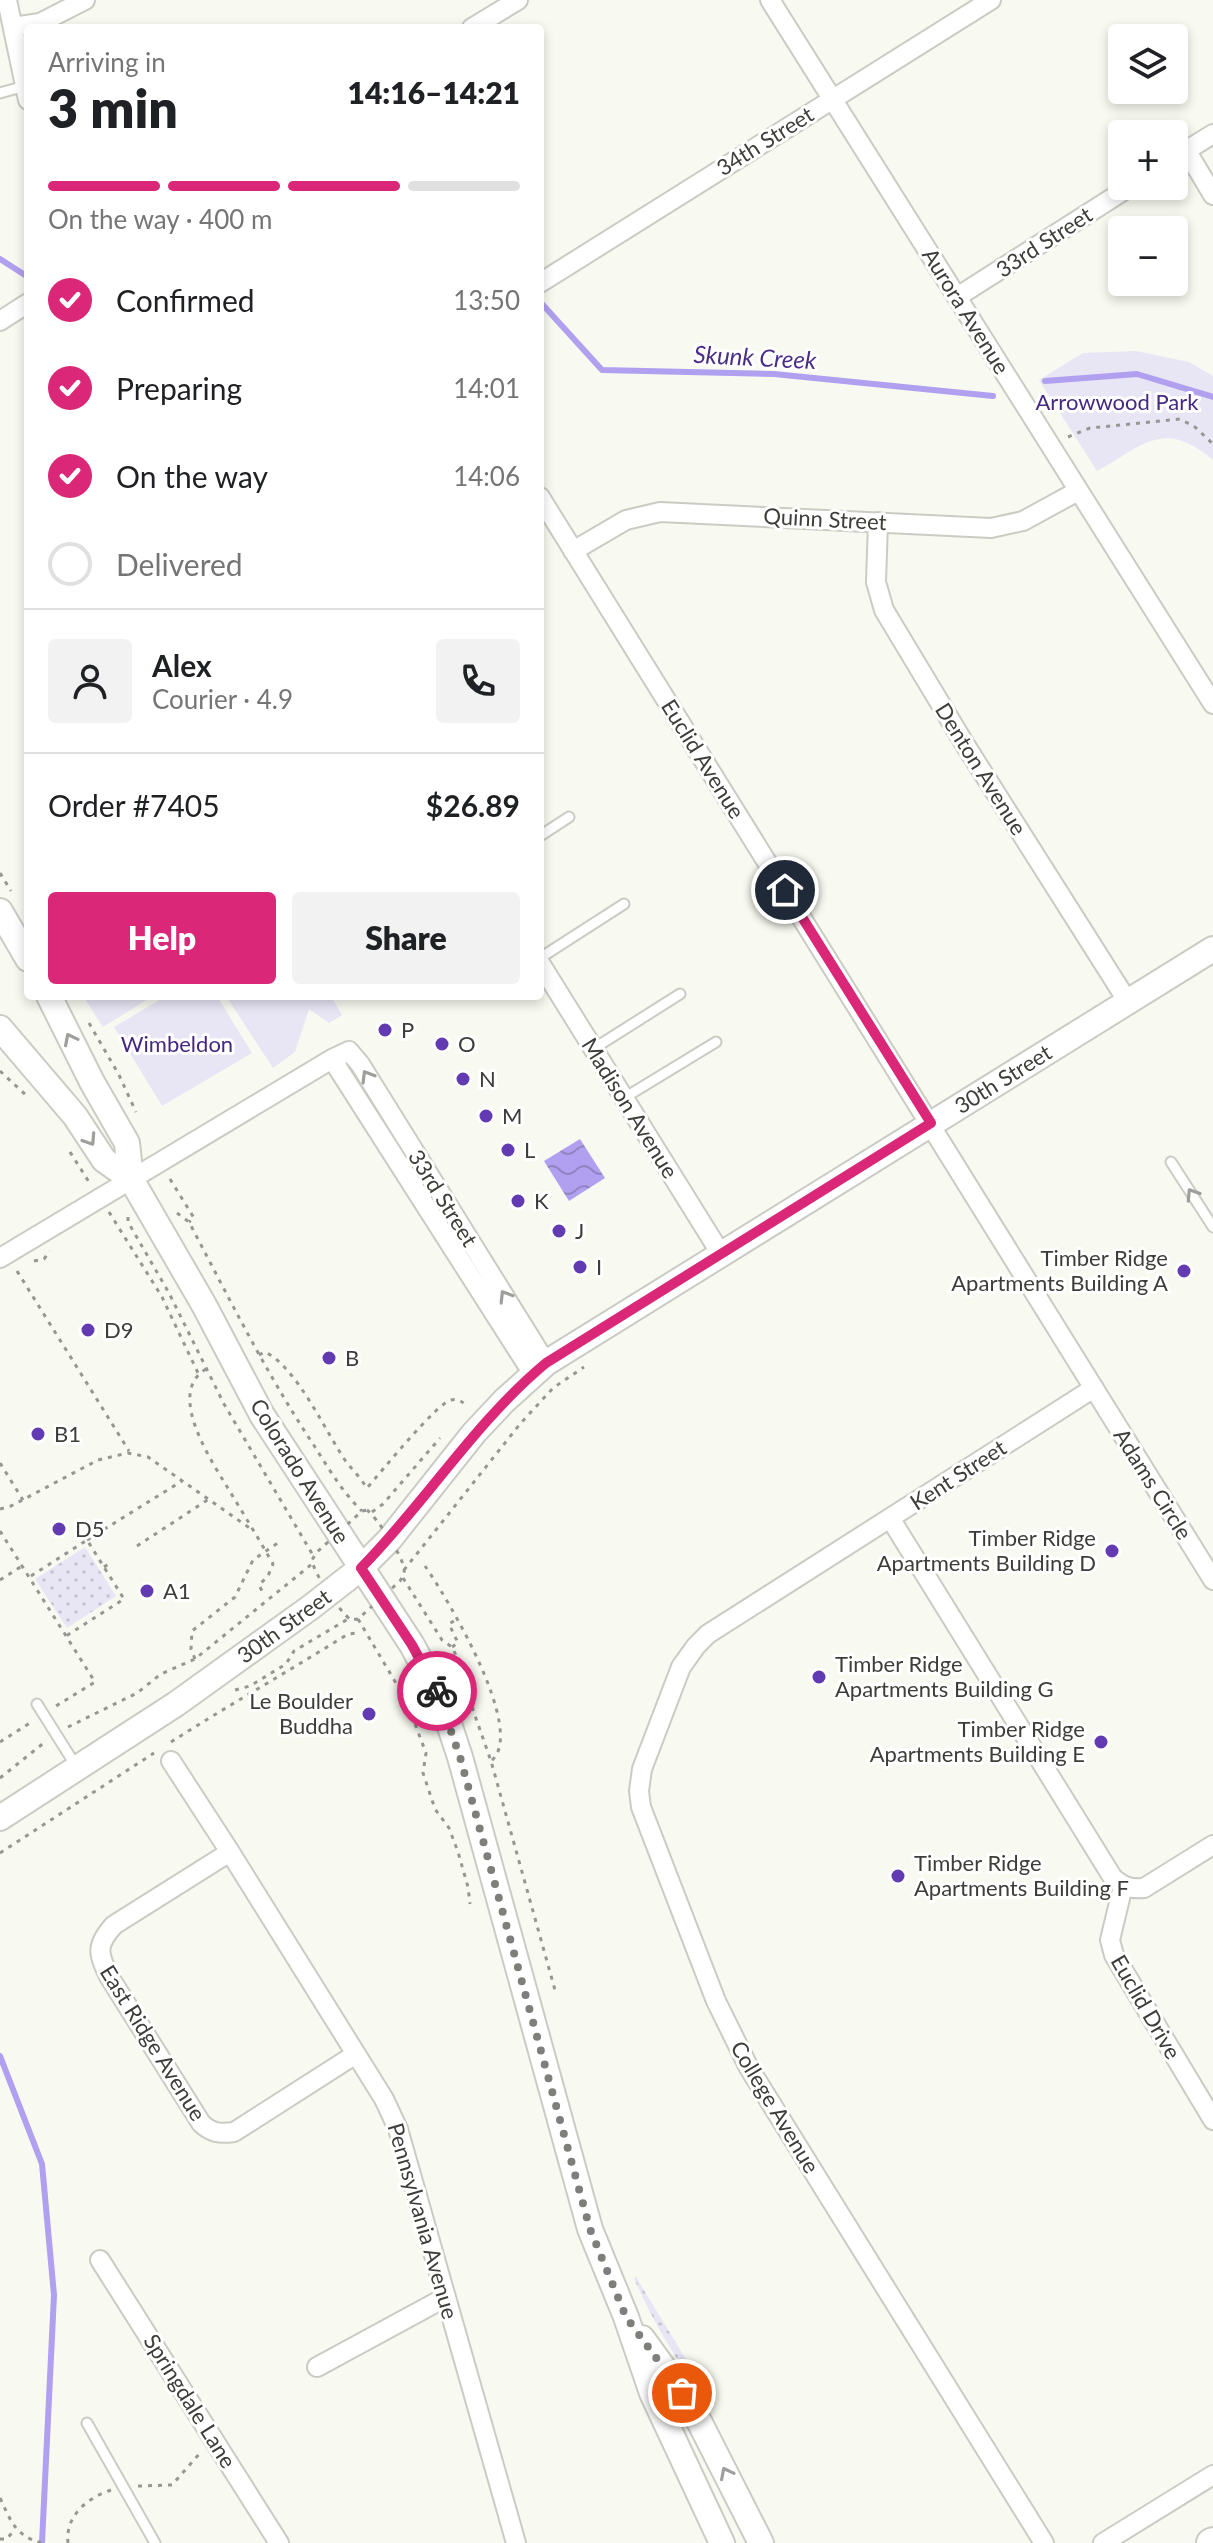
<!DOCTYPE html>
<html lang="en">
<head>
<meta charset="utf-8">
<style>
  body { margin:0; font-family:Lato,sans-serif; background:#f2f2f2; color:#202124; height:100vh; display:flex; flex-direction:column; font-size:30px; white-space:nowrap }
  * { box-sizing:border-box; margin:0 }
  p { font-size:26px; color:#757577 }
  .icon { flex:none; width:44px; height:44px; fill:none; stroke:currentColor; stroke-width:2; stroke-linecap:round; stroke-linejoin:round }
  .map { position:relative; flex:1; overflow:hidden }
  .side { position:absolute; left:24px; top:24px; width:520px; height:976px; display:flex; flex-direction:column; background:#fff; border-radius:8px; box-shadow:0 4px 12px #0003 }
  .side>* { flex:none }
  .tools { position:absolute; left:1108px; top:24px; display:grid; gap:16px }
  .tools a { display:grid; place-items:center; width:80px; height:80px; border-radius:8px; background:#fff; box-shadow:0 4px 12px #0003; font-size:40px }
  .pin { position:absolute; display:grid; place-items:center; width:68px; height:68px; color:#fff; margin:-34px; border:4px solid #fff; border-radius:50%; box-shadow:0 2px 8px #0007 }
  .courier { position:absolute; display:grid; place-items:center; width:80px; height:80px; margin:-40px; border:6px solid #db2777; border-radius:50%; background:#fff; color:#222; box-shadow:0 2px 10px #0007 }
  .headline em { font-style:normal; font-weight:800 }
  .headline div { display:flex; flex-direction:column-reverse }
  .headline { display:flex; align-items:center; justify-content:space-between; height:136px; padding:0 24px }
  h1 { font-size:52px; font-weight:800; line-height:60px }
  .bar { display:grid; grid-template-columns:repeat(4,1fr); gap:12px 8px; align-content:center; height:96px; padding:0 24px }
  .bar i { height:10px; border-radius:6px; background:#e0e0e0 }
  .bar .current { background:#db2777 }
  .bar p { grid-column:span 4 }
  .line { display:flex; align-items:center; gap:20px; padding:0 24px; border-top:2px solid #e0e0e0 }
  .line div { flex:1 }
  .round { display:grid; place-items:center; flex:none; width:84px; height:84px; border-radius:8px; background:#f2f2f2 }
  ol { padding:0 24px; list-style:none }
  li { display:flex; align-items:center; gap:24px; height:88px }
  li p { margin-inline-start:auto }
  li .icon { padding:8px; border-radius:50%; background:#db2777; color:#fff; stroke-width:4 }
  li:last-child { color:#757577 }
  li i { width:44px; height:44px; border:4px solid #e0e0e0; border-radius:50% }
  .action { display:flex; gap:16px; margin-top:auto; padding:16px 24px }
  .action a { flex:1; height:92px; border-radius:8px; background:#db2777; color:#fff; font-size:32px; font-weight:800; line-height:92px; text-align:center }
  .action a+a { background:#f2f2f2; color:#202124 }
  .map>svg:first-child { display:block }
</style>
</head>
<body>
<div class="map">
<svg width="1213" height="2543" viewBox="0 0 1213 2543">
  <defs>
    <pattern id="grass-dots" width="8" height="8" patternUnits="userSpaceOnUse" patternTransform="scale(2)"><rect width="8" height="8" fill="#e8e5f5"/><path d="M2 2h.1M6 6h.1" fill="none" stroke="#c8c5d3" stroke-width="1.8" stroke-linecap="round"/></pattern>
    <pattern id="water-waves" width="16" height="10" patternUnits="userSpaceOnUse" patternTransform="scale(2)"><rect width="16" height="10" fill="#b0a0ef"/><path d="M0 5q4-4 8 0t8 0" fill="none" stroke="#9084c3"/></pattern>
  </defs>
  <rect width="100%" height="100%" fill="#f8faf1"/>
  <!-- grass -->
  <path fill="url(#grass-dots)" d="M85 1547 116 1596 67 1628 35 1579Z
    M636 2277 712 2402H703C679 2361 652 2322 634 2278Z"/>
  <!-- park -->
  <path fill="#e8e5f5" d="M1136 351 1189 362 1213 376V460C1164 418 1144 445 1097 471L1039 380 1083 353Z
    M83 996H153L103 1027Z
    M166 996H217L252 1053 162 1106 114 1027Z
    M226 996H331L342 1015 329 1023 309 1009 295 1052 273 1068Z"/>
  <!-- water -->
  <path fill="url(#water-waves)" d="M580 1139 605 1178 569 1201 544 1161Z"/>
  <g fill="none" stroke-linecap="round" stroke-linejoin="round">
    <!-- stream -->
    <path stroke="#b0a0ef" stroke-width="6" d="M0 259 28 277
      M543 305 602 370 774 374 993 396
      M1045 381 1137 374 1213 397
      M0 2056 42 2164 54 2295 42 2543"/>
    <!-- service casing -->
    <g stroke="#caccc4" stroke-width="13">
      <path id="service" d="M0 93 25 86
        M540 836 569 817
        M540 958 624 904
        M593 1049 680 994
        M624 1098 716 1042
        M1171 1162 1213 1227
        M37 1704 76 1766
        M87 2423 155 2543"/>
    </g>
    <!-- minor casing -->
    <g stroke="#caccc4" stroke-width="22">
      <path id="minor" d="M7 0 28 100
        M770 0 1213 704
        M13 27 40 23 85 0
        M472 28 518 0
        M1186 150 1213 195
        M1174 158 1213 134
        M540 283 991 0
        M957 297 1131 186
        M0 321 28 303
        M540 497 1213 1580
        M878 522 876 582 884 610 964 743 1128 1002
        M573 551 626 520 660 512 991 528 1023 521 1078 491
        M540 963 721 1254
        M332 1059 533 1374
        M0 1258 332 1059 349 1051 360 1064 546 1363
        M890 1518 1113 1878C1124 1887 1129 1889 1144 1888L1213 1845
        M171 1761 230 1852 384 2099 398 2129 516 2543
        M230 1852 114 1925C95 1946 98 1954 110 1978L201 2123C211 2133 220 2134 234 2132L356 2054
        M1123 1886 1110 1940 1114 1955 1213 2120
        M100 2260 279 2543
        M317 2367 446 2297
        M1044 2543 749 2068 716 2001 641 1807 639 1791 642 1769 681 1667 696 1646 708 1634 1094 1388
        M1103 2543 1213 2475"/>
    </g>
    <!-- secondary casing -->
    <g stroke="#caccc4" stroke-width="28">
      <path id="secondary" d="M0 911 28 959
        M49 996 92 1082 127 1143 131 1179 204 1305 262 1415 412 1645C433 1682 448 1717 460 1757L590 2229 626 2317 652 2393 722 2543
        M0 1028 75 1116 104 1160 131 1179
        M0 1818 176 1704 311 1607 361 1568 389 1540 474 1433 504 1401 546 1363 1213 949
        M642 2338 682 2393 700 2423 761 2543"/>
    </g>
    <!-- trunk casing -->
    <g stroke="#caccc4" stroke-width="32">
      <path id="trunk" d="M1211 2543 1213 2542"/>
    </g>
    <!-- path -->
    <path stroke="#969792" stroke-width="3" stroke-dasharray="4 6" stroke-linecap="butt" d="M1068 437 1090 428 1180 419 1195 427 1213 444
      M0 873 11 891
      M89 1023 119 1075 136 1112
      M0 1071 29 1098
      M70 1152 89 1182
      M170 1179 194 1218 189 1222
      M109 1212 162 1297 198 1373
      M177 1213 189 1222C229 1298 267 1375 315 1447 329 1469 343 1493 362 1511
      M128 1217V1222L169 1293 224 1404 314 1557
      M34 1261 44 1259 50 1251
      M17 1271 129 1451
      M259 1355 265 1352C297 1367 326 1433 347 1463 354 1471 361 1479 367 1488 381 1472 437 1403 451 1400 458 1398 462 1402 468 1406
      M206 1369C164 1394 215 1466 232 1495 246 1518 260 1541 273 1564L268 1576 259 1585 263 1593
      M0 1463 23 1500
      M0 1509 11 1506 98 1460 128 1453 148 1457 254 1531
      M367 1510C377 1518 402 1555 404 1568 405 1575 403 1575 400 1581L358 1619 351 1620C339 1611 314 1574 312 1560L317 1552 362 1511Z
      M372 1512 383 1504 440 1438
      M0 1531 95 1682 56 1706
      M87 1540 182 1481
      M137 1546 209 1499
      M425 1566C446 1596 528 1732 491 1761
      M104 1567 110 1563
      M404 1570 520 1424 553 1388 584 1367
      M31 1576 87 1540 124 1599 66 1636
      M403 1578 442 1640 452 1647 471 1686 473 1710 491 1761 555 1990
      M0 1580 22 1566
      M358 1619 406 1700 426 1753 423 1773 435 1809 449 1828 458 1852 468 1887 470 1904
      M452 1647 458 1643 449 1624 457 1619
      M195 1659 191 1649 192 1631 235 1597 253 1560 282 1540
      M235 1690 250 1686 286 1664 294 1651 348 1619
      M68 1727 137 1693 161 1674 195 1659 312 1564
      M0 1742 33 1721
      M171 1742C229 1705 289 1671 348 1634L358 1633
      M0 1778 45 1742
      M0 1853 154 1753
      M138 2486 172 2485 200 2453
      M0 2498C11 2521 15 2536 42 2543
      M0 2539H7L14 2530
      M68 2543C65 2516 87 2498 111 2490"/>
    <!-- service -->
    <use href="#service" stroke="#fff" stroke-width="9"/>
    <!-- minor -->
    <use href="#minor" stroke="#fff" stroke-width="18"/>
    <!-- secondary -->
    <use href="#secondary" stroke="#fff" stroke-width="24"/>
    <!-- trunk -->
    <use href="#trunk" stroke="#fff" stroke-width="28"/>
  </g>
  <!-- one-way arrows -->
  <defs><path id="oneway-chevron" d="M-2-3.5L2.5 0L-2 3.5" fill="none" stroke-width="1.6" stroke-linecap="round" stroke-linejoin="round" transform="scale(2)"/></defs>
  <g stroke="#9e9e9c">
    <use href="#oneway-chevron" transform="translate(70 1039) rotate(-117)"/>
    <use href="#oneway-chevron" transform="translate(367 1076) rotate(-121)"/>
    <use href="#oneway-chevron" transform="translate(90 1140) rotate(57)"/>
    <use href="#oneway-chevron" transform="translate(1192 1194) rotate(-123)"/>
    <use href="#oneway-chevron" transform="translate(505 1296) rotate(-122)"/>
    <use href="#oneway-chevron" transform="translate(726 2473) rotate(-117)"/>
  </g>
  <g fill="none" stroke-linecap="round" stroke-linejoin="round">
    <!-- done -->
    <path stroke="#7e7f7a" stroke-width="8" stroke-dasharray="0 14.4" d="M437 1691 460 1757 590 2229 626 2317 682 2393"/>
    <!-- route -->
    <path stroke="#db2777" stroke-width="10" d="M437 1691 412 1645 361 1568C426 1502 475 1422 546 1363L931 1123 785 890"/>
  </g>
  <!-- markers -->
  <g fill="#623bb3" stroke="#fff" stroke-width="3">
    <circle cx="385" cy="1030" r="8"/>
    <circle cx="442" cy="1044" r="8"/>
    <circle cx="463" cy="1079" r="8"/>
    <circle cx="486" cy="1116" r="8"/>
    <circle cx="508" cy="1150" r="8"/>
    <circle cx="518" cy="1201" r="8"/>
    <circle cx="559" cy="1231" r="8"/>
    <circle cx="580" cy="1267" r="8"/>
    <circle cx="1184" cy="1271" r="8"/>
    <circle cx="88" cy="1330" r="8"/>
    <circle cx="329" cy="1358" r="8"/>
    <circle cx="38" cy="1434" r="8"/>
    <circle cx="59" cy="1529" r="8"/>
    <circle cx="1112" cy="1551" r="8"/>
    <circle cx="147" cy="1591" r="8"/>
    <circle cx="819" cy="1677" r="8"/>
    <circle cx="369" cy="1714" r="8"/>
    <circle cx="1101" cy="1742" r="8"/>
    <circle cx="898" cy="1876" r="8"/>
  </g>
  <g text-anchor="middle" stroke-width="6" stroke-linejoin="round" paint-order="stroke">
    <!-- street labels -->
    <g font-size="22" fill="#3d3d3a" stroke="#fff">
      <text transform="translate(765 141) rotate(-32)" y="8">34th Street</text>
      <text transform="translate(1044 242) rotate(-33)" y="8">33rd Street</text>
      <text transform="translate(966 311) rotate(58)" y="8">Aurora Avenue</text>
      <text transform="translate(825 519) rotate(3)" y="8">Quinn Street</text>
      <text transform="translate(703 759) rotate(58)" y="8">Euclid Avenue</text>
      <text transform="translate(981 769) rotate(58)" y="8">Denton Avenue</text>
      <text transform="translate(1003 1079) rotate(-32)" y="8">30th Street</text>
      <text transform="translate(630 1108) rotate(58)" y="8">Madison Avenue</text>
      <text transform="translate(443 1198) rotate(58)" y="8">33rd Street</text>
      <text transform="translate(300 1471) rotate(58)" y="8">Colorado Avenue</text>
      <text transform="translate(958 1475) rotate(-33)" y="8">Kent Street</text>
      <text transform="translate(1153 1484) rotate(58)" y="8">Adams Circle</text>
      <text transform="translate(284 1626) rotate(-36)" y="8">30th Street</text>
      <text transform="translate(1146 2007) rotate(60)" y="8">Euclid Drive</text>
      <text transform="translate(153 2043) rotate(58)" y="8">East Ridge Avenue</text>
      <text transform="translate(775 2107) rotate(59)" y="8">College Avenue</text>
      <text transform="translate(423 2221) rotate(74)" y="8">Pennsylvania Avenue</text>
      <text transform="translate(190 2401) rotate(58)" y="8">Springdale Lane</text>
    </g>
    <!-- park labels -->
    <g font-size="22" fill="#452882" stroke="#fff">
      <text x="1117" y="410">Arrowwood Park</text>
      <text x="177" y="1052">Wimbeldon</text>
    </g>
    <!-- poi labels -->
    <g font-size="22" fill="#3d3d3a" stroke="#fff" text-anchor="start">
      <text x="401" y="1038">P</text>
      <text x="458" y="1052">O</text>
      <text x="479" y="1087">N</text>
      <text x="502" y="1124">M</text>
      <text x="524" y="1158">L</text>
      <text x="534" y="1209">K</text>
      <text x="575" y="1239">J</text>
      <text x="1168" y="1266" text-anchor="end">Timber Ridge<tspan x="1168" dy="25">Apartments Building A</tspan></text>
      <text x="596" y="1275">I</text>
      <text x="104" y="1338">D9</text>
      <text x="345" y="1366">B</text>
      <text x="54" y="1442">B1</text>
      <text x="75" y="1537">D5</text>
      <text x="1096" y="1546" text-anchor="end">Timber Ridge<tspan x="1096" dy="25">Apartments Building D</tspan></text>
      <text x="163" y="1599">A1</text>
      <text x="835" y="1672">Timber Ridge<tspan x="835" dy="25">Apartments Building G</tspan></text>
      <text x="353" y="1709" text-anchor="end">Le Boulder<tspan x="353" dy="25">Buddha</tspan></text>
      <text x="1085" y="1737" text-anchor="end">Timber Ridge<tspan x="1085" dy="25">Apartments Building E</tspan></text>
      <text x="914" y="1871">Timber Ridge<tspan x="914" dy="25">Apartments Building F</tspan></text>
    </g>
    <!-- water labels -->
    <g font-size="24" font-style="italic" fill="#4a2d87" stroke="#fff">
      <text transform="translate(755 358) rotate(3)" y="8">Skunk Creek</text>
    </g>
  </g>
</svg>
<div class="tools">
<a><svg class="icon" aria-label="layers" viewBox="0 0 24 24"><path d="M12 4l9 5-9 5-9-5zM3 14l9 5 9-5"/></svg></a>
<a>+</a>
<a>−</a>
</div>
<div class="pin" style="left:682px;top:2393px;background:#ea580c"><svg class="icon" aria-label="bag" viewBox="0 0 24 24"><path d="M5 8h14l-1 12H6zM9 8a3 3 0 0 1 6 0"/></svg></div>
<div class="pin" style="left:785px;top:890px;background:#1f2937"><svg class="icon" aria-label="home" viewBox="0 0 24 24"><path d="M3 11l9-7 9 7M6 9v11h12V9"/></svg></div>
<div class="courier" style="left:437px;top:1691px"><svg class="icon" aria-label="bike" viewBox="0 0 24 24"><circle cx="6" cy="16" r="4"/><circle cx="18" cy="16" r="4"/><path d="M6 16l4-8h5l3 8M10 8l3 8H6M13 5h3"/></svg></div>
<section class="side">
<div class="headline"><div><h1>3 min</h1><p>Arriving in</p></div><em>14:16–14:21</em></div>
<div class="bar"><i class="current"></i><i class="current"></i><i class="current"></i><i></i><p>On the way · 400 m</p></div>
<ol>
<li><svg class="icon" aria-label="check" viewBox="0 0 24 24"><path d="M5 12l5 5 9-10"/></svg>Confirmed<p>13:50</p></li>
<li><svg class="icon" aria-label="check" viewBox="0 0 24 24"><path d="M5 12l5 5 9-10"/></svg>Preparing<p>14:01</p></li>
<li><svg class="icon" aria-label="check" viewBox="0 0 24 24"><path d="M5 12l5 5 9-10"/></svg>On the way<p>14:06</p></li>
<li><i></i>Delivered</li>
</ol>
<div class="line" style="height:144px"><a class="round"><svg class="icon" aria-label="person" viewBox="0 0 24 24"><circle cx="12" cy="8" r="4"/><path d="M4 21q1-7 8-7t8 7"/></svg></a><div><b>Alex</b><p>Courier · 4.9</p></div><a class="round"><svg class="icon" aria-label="phone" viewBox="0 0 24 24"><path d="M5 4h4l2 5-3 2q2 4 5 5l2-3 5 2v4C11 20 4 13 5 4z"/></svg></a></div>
<div class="line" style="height:104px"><div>Order #7405</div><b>$26.89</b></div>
<div class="action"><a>Help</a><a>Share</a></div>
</section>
</div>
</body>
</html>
